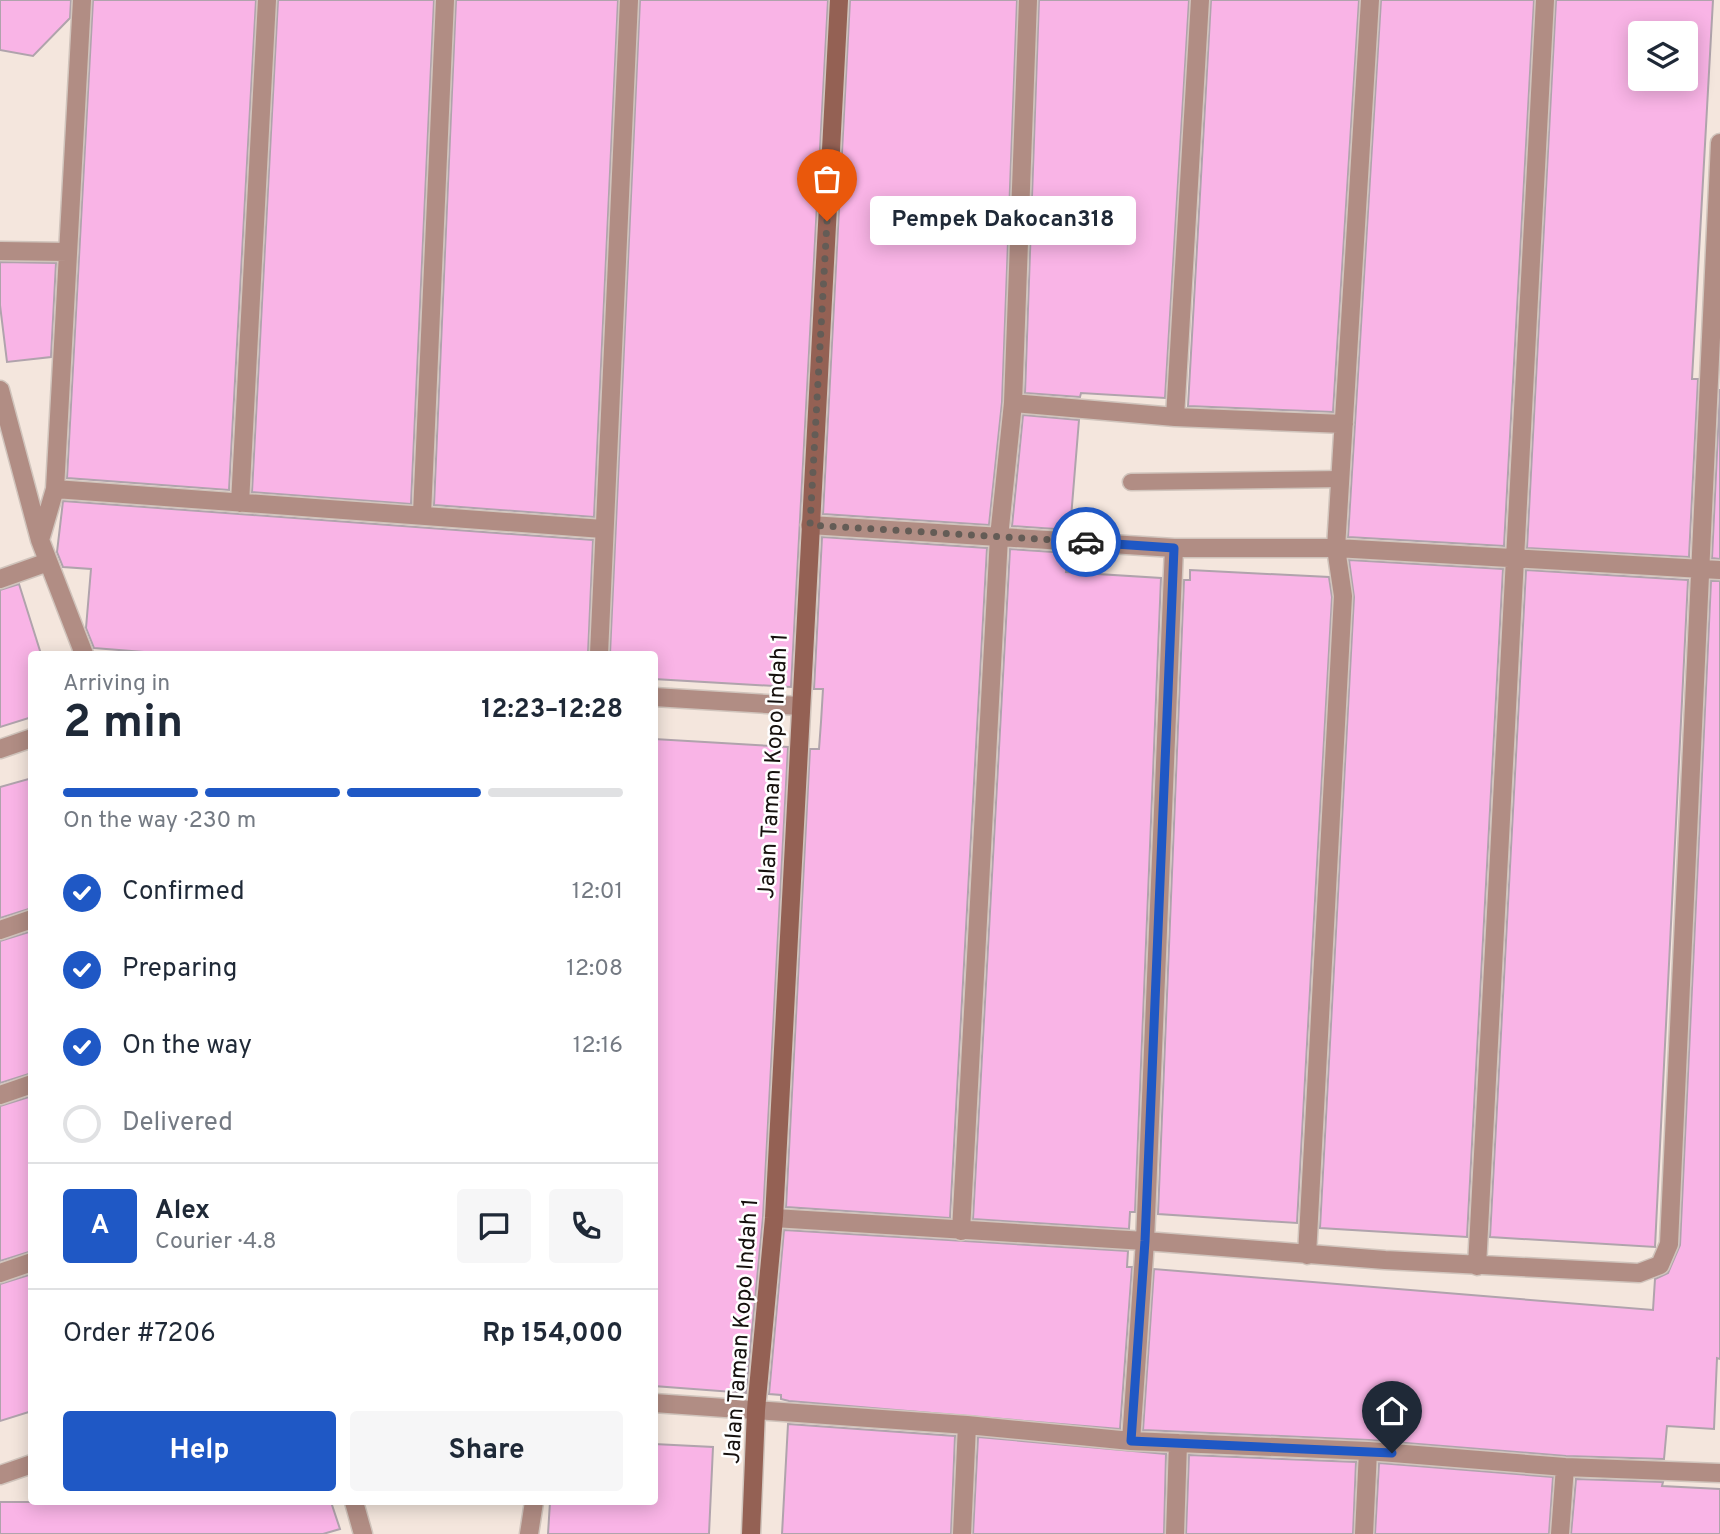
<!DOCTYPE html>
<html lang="en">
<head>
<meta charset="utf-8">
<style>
  body { margin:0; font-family:Overpass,sans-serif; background:#f6f6f7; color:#1f2937; height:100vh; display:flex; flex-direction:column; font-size:26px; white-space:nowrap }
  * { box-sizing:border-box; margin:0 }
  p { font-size:23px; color:#747a83 }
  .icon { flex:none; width:38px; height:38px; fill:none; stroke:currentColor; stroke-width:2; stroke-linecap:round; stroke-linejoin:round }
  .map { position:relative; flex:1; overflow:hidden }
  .panel { position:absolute; left:28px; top:651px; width:630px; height:854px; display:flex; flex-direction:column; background:#fff; border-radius:7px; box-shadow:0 4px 18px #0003 }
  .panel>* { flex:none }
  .fabs { position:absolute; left:1628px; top:21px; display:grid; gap:14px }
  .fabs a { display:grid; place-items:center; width:70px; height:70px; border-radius:7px; background:#fff; box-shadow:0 4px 18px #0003; font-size:35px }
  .pin { position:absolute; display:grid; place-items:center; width:60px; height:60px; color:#fff; margin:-72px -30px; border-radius:50% 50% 50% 0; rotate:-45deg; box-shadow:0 0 7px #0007 }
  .pin .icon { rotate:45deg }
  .courier { position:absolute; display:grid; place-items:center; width:70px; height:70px; margin:-35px; border:5px solid #1f58c5; border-radius:50%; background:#fff; color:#222; box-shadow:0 2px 9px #0007 }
  .bubble { position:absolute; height:49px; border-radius:7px; background:#fff; box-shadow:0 4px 18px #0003; font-size:23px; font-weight:700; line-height:49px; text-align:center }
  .headline em { font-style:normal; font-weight:700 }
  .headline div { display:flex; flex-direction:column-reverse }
  .headline { display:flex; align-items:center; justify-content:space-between; height:119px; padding:0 35px }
  h1 { font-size:46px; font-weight:700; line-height:52px }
  .bar { display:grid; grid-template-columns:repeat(4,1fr); gap:10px 7px; align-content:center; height:84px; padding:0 35px }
  .bar i { height:9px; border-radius:5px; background:#e0e1e3 }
  .bar .active { background:#1f58c5 }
  .bar p { grid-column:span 4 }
  .line { display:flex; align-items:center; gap:18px; padding:0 35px; border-top:2px solid #e0e1e3 }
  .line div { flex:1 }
  .round { display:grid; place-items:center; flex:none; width:74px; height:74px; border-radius:7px; background:#f6f6f7 }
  ol { padding:0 35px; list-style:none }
  li { display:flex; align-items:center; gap:21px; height:77px }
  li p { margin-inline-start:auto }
  li .icon { padding:7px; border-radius:50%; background:#1f58c5; color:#fff; stroke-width:4 }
  li:last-child { color:#747a83 }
  li i { width:38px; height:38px; border:4px solid #e0e1e3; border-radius:50% }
  .button { display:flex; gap:14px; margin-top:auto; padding:14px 35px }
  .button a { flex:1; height:80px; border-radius:7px; background:#1f58c5; color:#fff; font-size:28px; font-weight:700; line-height:80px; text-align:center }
  .button a+a { background:#f6f6f7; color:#1f2937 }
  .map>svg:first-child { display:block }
</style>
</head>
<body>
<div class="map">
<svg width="1720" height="1534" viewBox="0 0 1720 1534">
  <rect width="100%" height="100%" fill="#f4e6dd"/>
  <!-- building -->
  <path fill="#f9b4e6" stroke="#b0a3ac" stroke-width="2" fill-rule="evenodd" d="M0 0H71L70 18 33 56 0 50Z
    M93 0H256L229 490 67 478Z
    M278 0H434L411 504 252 492Z
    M456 0H618L594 517 434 505Z
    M640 0H828L791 687 654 679V654H610Z
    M850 0H1017L1002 402 989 525 823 514Z
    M1039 0H1189L1165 398 1081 393 1080 397 1025 393Z
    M1211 0H1359L1333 412 1188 406Z
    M1381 0H1534L1504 546 1348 537Z
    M1556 0H1713L1692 379H1698L1689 557 1527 548ZM1640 33H1685V79H1640Z
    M0 262 56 263 51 357 7 362 0 305Z
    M1720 389V559L1712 558Z
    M1023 415 1079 420 1070 530 1012 526Z
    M63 501 593 540 588 654H169L94 648 86 628 91 569 63 567 57 552Z
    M822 537 987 548 950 1218 786 1207 810 749H819L821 722 823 689H814Z
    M1010 549 1068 553 1066 572 1161 578 1135 1212H1130L1129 1229 973 1219Z
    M1349 560 1503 569 1467 1237 1320 1228 1354 597Z
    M1190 570 1329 577 1332 597 1297 1223 1158 1214 1184 580H1190Z
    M1526 570 1688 580 1655 1247 1490 1237Z
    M1711 581H1720V1359L1717 1358 1714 1429 1667 1426 1664 1459 1566 1456 1369 1440 1143 1430 1154 1269 1653 1310 1655 1279 1668 1273 1680 1245Z
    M19 584 41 654H32V717L0 727V590Z
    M654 739 788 747 763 1217 746 1393 654 1386Z
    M32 778V908L0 918V787Z
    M32 931V1073L0 1083V941Z
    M32 1096V1251L0 1261V1106Z
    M784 1230 1128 1251 1127 1267H1132L1120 1429 789 1401 781 1399V1395L769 1394Z
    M32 1274V1411L0 1421V1284Z
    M788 1424 955 1436 951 1534H782Z
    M978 1437 1166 1454 1164 1534H973Z
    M654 1444 713 1447 709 1534H548L550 1502H654Z
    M1189 1455 1356 1462 1353 1534H1186Z
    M1379 1463 1553 1477 1549 1534H1375Z
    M1576 1479 1663 1482 1662 1486 1720 1489V1534H1571Z
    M0 1502H331L340 1529 323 1534H0Z"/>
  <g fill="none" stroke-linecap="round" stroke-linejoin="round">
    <!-- lane casing -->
    <g stroke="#d0c4bc" stroke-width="19">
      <path id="lane" d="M1131 482 1341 479"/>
    </g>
    <!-- street casing -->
    <g stroke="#d0c4bc" stroke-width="21">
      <path id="street" d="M0 251 68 252
        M0 390 40 540 84 654
        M1013 403 1175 417 1344 424
        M1175 417 1200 0
        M55 489 603 529
        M240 503 267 0
        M422 514 445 0
        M810 525 1174 548H1336L1720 570
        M40 540 55 489 82 0
        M0 579 48 562
        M599 654 629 0
        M654 697 800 706
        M0 749 32 738
        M0 930 32 919
        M0 1095 32 1084
        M774 1218 1145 1241 1385 1260 1639 1273 1660 1265 1669 1244 1720 143
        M961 1231 999 537 1013 403 1028 0
        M1307 1255 1343 596 1336 548 1370 0
        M1477 1266 1545 0
        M0 1273 32 1262
        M654 1403 967 1425 1131 1441 1368 1451 1565 1467 1720 1473
        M1131 1441 1145 1241 1174 548
        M0 1475 32 1464
        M354 1502 363 1534
        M529 1534 534 1502
        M962 1534 967 1425
        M1175 1534 1178 1443
        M1364 1534 1368 1451
        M1560 1534 1565 1467"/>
    </g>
    <!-- secondary casing -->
    <g stroke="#d0c4bc" stroke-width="21">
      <path id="secondary" d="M751 1534 756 1410 774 1218 839 0"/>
    </g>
    <!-- lane -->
    <use href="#lane" stroke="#b18d84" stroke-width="16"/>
    <!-- street -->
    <use href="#street" stroke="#b18d84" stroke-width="18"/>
    <!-- secondary -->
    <use href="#secondary" stroke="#946154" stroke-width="18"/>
  </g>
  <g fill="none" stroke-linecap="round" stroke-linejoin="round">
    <!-- done -->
    <path stroke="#645c56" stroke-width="7" stroke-dasharray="0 12.6" d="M827 221 810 525 1086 542"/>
    <!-- route -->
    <path stroke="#1f58c5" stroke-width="9" d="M1086 542 1174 548 1145 1241 1131 1441 1392 1453"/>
  </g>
  <g text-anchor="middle" stroke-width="5" stroke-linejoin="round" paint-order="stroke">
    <!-- street labels -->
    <g font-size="23" fill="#16110e" stroke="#fff">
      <text transform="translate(772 766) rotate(-87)" y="8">Jalan Taman Kopo Indah 1</text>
      <text transform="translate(740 1331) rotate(-86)" y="8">Jalan Taman Kopo Indah 1</text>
    </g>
  </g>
</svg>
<div class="fabs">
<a><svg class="icon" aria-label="layers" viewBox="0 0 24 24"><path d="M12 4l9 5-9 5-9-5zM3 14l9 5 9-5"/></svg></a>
</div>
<div class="pin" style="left:827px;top:221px;background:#ea580c"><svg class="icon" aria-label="bag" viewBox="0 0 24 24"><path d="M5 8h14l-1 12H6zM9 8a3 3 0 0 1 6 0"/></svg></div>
<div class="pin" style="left:1392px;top:1453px;background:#1f2937"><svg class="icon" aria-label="home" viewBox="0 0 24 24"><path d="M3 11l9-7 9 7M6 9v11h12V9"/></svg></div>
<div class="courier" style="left:1086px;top:542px"><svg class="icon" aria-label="car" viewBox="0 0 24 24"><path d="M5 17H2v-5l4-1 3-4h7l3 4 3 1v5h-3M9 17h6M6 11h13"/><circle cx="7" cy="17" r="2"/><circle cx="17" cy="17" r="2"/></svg></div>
<div class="bubble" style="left:870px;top:196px;width:266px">Pempek Dakocan318</div>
<section class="panel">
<div class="headline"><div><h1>2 min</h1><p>Arriving in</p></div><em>12:23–12:28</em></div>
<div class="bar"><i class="active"></i><i class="active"></i><i class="active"></i><i></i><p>On the way · 230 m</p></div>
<ol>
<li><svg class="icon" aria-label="check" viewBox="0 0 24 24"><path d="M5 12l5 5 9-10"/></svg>Confirmed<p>12:01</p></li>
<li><svg class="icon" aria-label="check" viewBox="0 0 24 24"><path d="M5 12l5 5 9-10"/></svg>Preparing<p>12:08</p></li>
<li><svg class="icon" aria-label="check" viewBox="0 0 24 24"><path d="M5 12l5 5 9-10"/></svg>On the way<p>12:16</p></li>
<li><i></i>Delivered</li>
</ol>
<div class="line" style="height:126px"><b class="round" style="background:#1f58c5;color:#fff">A</b><div><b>Alex</b><p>Courier · 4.8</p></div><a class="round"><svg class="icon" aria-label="chat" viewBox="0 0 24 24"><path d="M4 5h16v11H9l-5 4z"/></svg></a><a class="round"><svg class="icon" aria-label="phone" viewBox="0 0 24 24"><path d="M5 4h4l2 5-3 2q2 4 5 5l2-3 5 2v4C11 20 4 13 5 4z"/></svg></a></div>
<div class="line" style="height:91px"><div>Order #7206</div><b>Rp 154,000</b></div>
<div class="button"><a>Help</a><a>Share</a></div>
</section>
</div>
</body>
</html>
